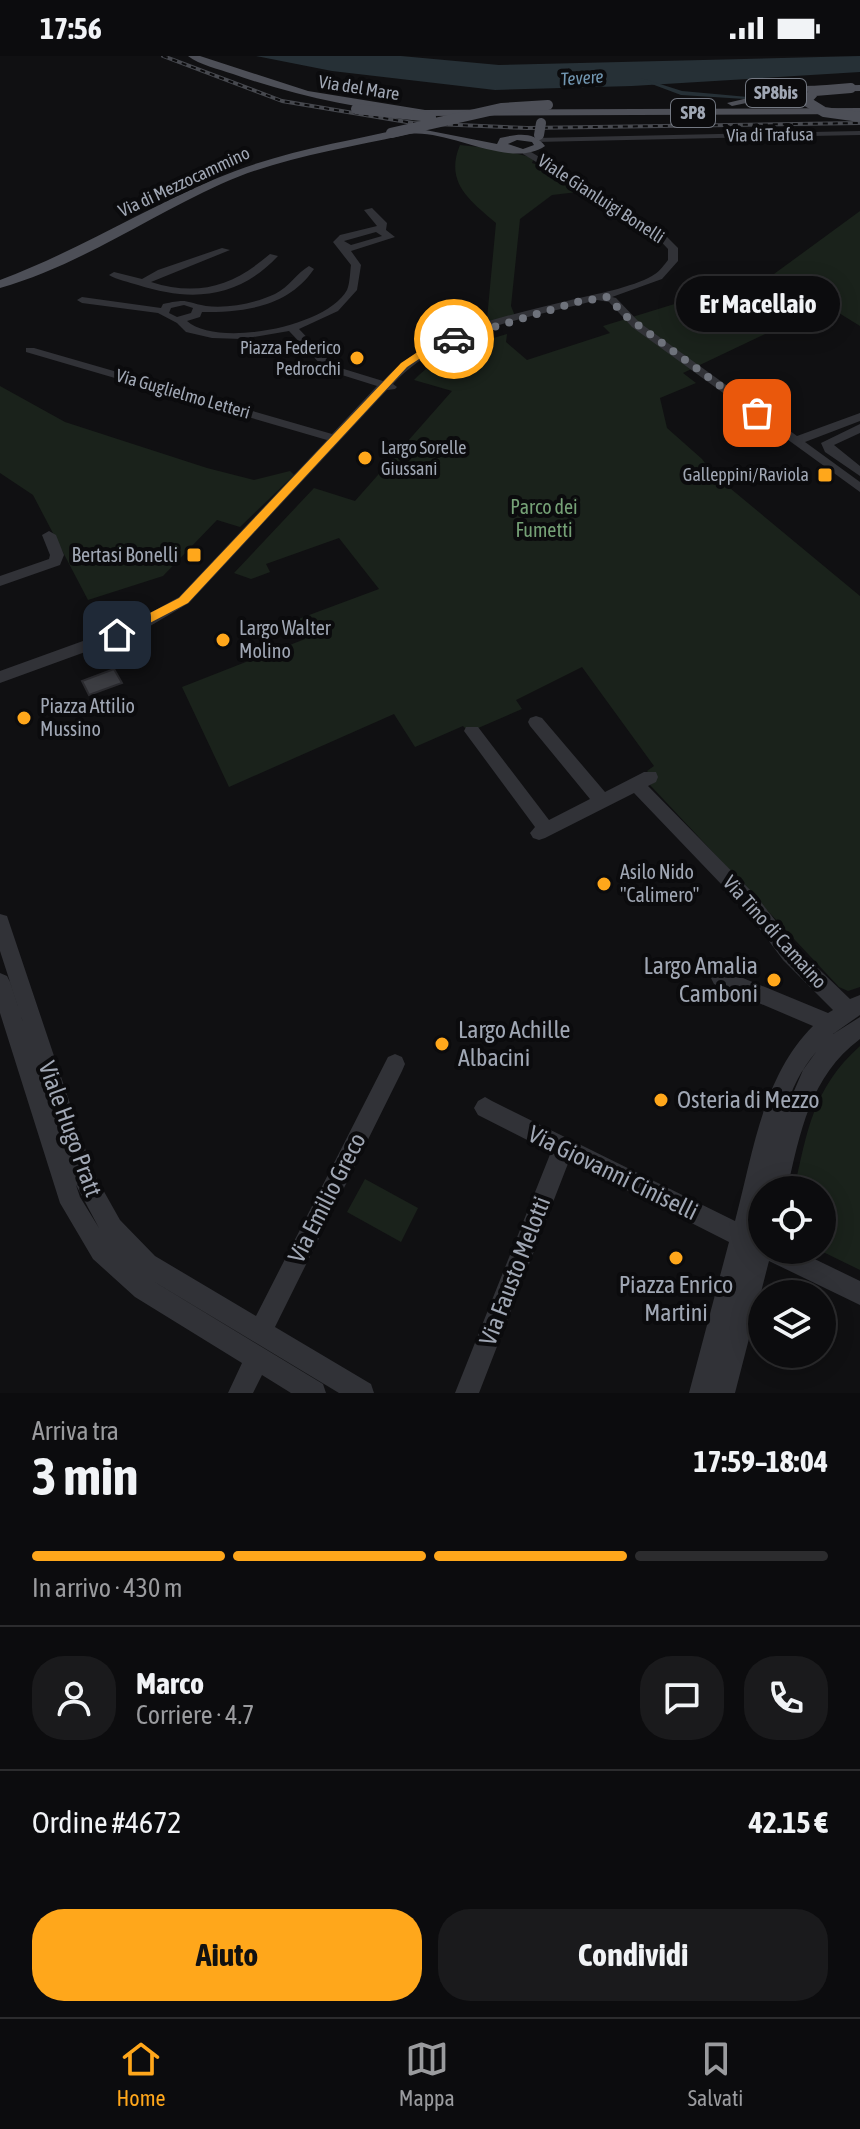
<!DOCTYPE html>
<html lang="it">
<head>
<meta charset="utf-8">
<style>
  body { margin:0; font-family:"Asap Condensed",sans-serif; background:#1a1a1c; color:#f1f3f6; height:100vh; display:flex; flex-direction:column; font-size:30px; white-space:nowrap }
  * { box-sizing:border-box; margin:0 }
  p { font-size:26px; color:#9a9b9e }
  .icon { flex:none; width:44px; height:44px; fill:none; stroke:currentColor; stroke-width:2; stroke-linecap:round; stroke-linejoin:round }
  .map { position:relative; height:1337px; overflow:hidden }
  .panel { display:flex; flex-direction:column; background:#0c0c0e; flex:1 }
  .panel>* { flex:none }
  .buttons { position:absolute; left:748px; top:1120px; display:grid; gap:16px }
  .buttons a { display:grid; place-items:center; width:88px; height:88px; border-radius:50%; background:#0c0c0e; box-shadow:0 4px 20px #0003,0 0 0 2px #2c2c2e; font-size:40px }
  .pin { position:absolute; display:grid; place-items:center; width:68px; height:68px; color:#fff; margin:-34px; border-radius:16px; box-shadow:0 4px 12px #0006 }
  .courier { position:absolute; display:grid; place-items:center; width:80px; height:80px; margin:-40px; border:6px solid #ffa71b; border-radius:50%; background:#fff; color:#222; box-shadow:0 2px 10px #0007 }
  .bubble { position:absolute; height:56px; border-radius:28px; background:#0c0c0e; box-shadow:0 4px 20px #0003,0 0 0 2px #2c2c2e; font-size:26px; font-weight:700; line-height:56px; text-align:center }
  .head em { font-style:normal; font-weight:700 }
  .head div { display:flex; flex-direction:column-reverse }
  .head { display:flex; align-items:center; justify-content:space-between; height:136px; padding:0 32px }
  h1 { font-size:52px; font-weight:700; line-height:60px }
  .bar { display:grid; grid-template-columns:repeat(4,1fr); gap:12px 8px; align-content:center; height:96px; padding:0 32px }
  .bar i { height:10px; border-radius:6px; background:#2c2c2e }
  .bar .selected { background:#ffa71b }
  .bar p { grid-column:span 4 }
  .line { display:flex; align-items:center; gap:20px; padding:0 32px; border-top:2px solid #2c2c2e }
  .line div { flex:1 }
  .round { display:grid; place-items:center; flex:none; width:84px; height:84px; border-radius:32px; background:#1a1a1c }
  .cta { display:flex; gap:16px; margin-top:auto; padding:16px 32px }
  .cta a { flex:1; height:92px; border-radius:32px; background:#ffa71b; color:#111; font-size:32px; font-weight:700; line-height:92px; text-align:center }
  .cta a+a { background:#1a1a1c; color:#f1f3f6 }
  .status { display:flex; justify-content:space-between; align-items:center; height:56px; padding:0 40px; background:#0c0c0e; direction:ltr }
  .status svg { height:22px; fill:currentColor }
  .menu { display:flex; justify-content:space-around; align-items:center; height:112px; border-top:2px solid #2c2c2e; background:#0c0c0e; font-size:22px; color:#9a9b9e }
  .menu a { display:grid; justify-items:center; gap:4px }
  .menu .selected { color:#ffa71b }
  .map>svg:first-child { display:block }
</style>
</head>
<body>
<div class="status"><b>17:56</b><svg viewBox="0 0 49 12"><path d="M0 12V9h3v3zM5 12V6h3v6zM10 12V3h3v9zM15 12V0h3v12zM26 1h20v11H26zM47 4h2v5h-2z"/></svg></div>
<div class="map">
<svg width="860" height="1337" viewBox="0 0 860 1337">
  <rect width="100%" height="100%" fill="#101012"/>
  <!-- green -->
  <path fill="#1a221b" d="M460 89 498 93 534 102 532 107 545 111 543 117 554 124 586 135 552 139 520 163 511 250 515 260 487 269 482 264 487 263 496 167C471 145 444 127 460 89Z
    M860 155V270L826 249 683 317 696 327 660 342 667 372 702 403 713 418 860 540V931L848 935 839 931 650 729 656 725 647 715 654 710 582 611 516 644 522 653 469 676 463 670 415 691 394 658 229 731 182 631 305 583 293 565 379 533 339 482 266 508 270 516 251 523 234 517 314 432 355 445 452 335 414 324C441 296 470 289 507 278L506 286 527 304 610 277 603 270 720 234 759 229Z
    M0 330 65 366 207 412 254 424 290 415 294 419 240 471 217 464 163 520 88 544 33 439 0 417Z
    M860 990V1214L819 1194H822V1134H794C807 1075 813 1032 860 990Z
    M365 1123 418 1152 401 1186 347 1156Z"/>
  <!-- water -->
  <path fill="#263036" d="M256 0H401L499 9 860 0V16L632 30 495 34 332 15Z"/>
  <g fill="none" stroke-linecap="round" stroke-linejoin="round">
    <!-- canal -->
    <path fill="#263036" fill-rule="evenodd" d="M641 22 682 35 748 41 745 43 681 39 641 24Z"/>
  </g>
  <!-- building -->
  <path fill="#3c3d42" stroke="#2a2a2e" stroke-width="2" d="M114 613 122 627 89 639 82 625Z"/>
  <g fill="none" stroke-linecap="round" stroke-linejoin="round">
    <!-- minor -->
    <path fill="#313237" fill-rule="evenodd" d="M860 75V79L536 86 532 84 536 82Z
      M526 93 658 172 678 192V205L662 223 612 241 616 242 640 267 797 380 860 357V365L805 386 860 426V436L632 271 609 246 597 244C529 262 443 274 393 328L397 331 395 333 387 334 189 547 140 576 0 627V615L130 568 179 541 327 384 26 296V292H34L332 378 377 330 326 314 289 275 242 283 212 282 186 276 177 267 158 257 82 247 77 244 82 241 161 252 163 248C189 242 184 246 206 250 227 253 256 247 275 238 289 231 297 217 309 210L314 213C288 251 246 256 202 256L200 261 187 265C217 292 327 271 347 234 350 227 350 216 351 209L333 186 340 179 377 170 364 154 372 152 387 167 386 174 395 181 351 195 361 209 357 234 338 255 299 273 334 310 383 325C432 272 512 259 579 242 598 238 640 229 655 218 660 215 664 209 668 204V193L652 176 523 98 522 96ZM376 176 382 180 351 189 344 185ZM184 249 193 252 191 257 177 261 169 257 171 252Z
      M222 192 230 194 151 226C198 241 233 230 270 198L278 200C238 243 191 246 138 229 129 226 117 224 109 219L114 216 142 223 158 214Z
      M860 368V377L834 389 860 410V420L825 396 821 387Z
      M49 475 56 479 64 499 60 509 0 530V520L49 503 50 499 42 479Z
      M536 660 542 662 605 736 644 716H656L658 721 656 726 648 730 757 841 797 892 850 943 860 939V959L833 978 860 961V983C810 1020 800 1077 787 1134H762V1147L755 1174 762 1177V1194H796L860 1225V1249L769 1205 735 1337H689L729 1186 569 1105 479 1337H455L551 1096 478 1059 474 1052 478 1045 485 1041 492 1045 735 1165C753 1098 762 1021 813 970L714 928 711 922 714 916 721 913 828 957 833 954 783 904 745 853 634 737 545 782 539 784 533 782 530 777 535 771 464 675 466 671H478L549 764 590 743 530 670 528 666 530 662ZM816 996 803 1014 785 1056C791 1033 801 1014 816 996Z
      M0 858 7 860 9 866 93 1116 120 1164 155 1200 256 1260 388 1001 395 998 402 1001 405 1008 402 1015 275 1271 371 1328 374 1337H339L148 1222 323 1328 326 1337H291L262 1319 253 1337H228L242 1307 135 1241 93 1203 60 1147 0 957V917L7 920 10 926 34 1000 0 895ZM76 1129 99 1172 80 1141Z"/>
    <!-- major -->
    <path fill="#4d4f57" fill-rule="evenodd" d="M188 0H200L308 35 425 54 860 52V58L425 60C359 53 295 40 233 18 218 13 200 9 188 0Z
      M860 29V35L799 36 732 50 727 47 799 30Z
      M410 71 497 88 500 82C517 78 534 75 545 90 509 115 443 69 404 79 343 93 278 102 221 128 148 161 78 210 0 232V224C75 196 142 154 215 123 277 96 345 86 410 71ZM517 84 532 86 534 89 523 93 508 88Z"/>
    <!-- rail casing -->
    <g stroke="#46484e" stroke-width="4">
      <path id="rail" d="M163 0 282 45 413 67 527 72 860 67"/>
    </g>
    <!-- rail -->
    <use href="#rail" stroke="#0b0b0d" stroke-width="2" stroke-dasharray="5" stroke-linecap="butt"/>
    <!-- major-bridge -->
    <path stroke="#4d4f57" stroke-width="10" d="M851 32 815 35 806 45 824 56 860 61
      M356 53 431 61
      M391 77 502 52 548 49
      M539 79 541 67"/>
  </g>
  <!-- route -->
  <path fill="#ffa71b" d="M451 281 458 283 428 297 407 311 188 547 121 582H113V576L179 542 401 307 422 293Z"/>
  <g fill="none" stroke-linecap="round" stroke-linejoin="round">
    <!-- done -->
    <path stroke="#6e727b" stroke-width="8" stroke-dasharray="0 14.4" d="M454 283 577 246 607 241 627 261 757 357"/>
  </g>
  <!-- markers -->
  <g fill="#ffa71b" stroke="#0b0b0d" stroke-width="3">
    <circle cx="357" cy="302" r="8"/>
    <circle cx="365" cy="402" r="8"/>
    <rect x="817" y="411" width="16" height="16" rx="4"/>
    <rect x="186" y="491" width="16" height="16" rx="4"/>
    <circle cx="223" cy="584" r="8"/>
    <circle cx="24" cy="662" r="8"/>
    <circle cx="604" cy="828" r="8"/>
    <circle cx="774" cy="924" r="8"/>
    <circle cx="442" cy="988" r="8"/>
    <circle cx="661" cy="1044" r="8"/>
    <circle cx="676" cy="1202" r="8"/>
  </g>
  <g text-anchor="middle" stroke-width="8" stroke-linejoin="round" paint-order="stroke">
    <!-- far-water labels -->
    <g font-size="18" font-style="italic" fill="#7398b3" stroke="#0b0b0d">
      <text transform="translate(582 22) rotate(-4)" y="6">Tevere</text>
    </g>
    <!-- far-street labels -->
    <g font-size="18" fill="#a0a7b4" stroke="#0b0b0d">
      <text transform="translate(359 32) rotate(9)" y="6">Via del Mare</text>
      <text transform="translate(770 79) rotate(-1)" y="6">Via di Trafusa</text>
      <text transform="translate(184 126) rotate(-25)" y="6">Via di Mezzocammino</text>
      <text transform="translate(601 143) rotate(33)" y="6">Viale Gianluigi Bonelli</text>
      <text transform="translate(183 338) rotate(16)" y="6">Via Guglielmo Letteri</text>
    </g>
    <!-- shield labels -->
    <g fill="#0b0b0d" stroke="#737882" stroke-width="2">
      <rect x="746" y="23" width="60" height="28" rx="6"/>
      <rect x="671" y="43" width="44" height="28" rx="6"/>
    </g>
    <g font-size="18" font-weight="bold" fill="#a0a7b4">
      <text x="776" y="43">SP8bis</text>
      <text x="693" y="63">SP8</text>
    </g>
    <!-- far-poi labels -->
    <g font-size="18" fill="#a0a7b4" stroke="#0b0b0d" text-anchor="end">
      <text x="341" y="298">Piazza Federico<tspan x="341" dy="21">Pedrocchi</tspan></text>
      <text x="381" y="398" text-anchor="start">Largo Sorelle<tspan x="381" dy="21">Giussani</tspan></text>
      <text x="809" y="425">Galleppini/Raviola</text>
    </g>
    <!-- park labels -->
    <g font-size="20" fill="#75a176" stroke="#0b0b0d">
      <text x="544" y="458">Parco dei<tspan x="544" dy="23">Fumetti</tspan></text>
    </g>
    <!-- poi labels -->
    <g font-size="20" fill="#a0a7b4" stroke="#0b0b0d" text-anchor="start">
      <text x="178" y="506" text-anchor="end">Bertasi Bonelli</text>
      <text x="239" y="579">Largo Walter<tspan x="239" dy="23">Molino</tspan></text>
      <text x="40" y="657">Piazza Attilio<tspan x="40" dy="23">Mussino</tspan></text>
      <text x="620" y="823">Asilo Nido<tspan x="620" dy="23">"Calimero"</tspan></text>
    </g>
    <!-- street labels -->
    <g font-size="20" fill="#a0a7b4" stroke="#0b0b0d">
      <text transform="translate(775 876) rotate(48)" y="7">Via Tino di Camaino</text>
    </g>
    <!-- near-poi labels -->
    <g font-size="24" fill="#a0a7b4" stroke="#0b0b0d" text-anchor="start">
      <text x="758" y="918" text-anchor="end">Largo Amalia<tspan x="758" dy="28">Camboni</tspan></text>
      <text x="458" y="982">Largo Achille<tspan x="458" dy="28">Albacini</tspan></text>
      <text x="677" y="1052">Osteria di Mezzo</text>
      <text x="676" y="1237" text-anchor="middle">Piazza Enrico<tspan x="676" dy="28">Martini</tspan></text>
    </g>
    <!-- near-street labels -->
    <g font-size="24" fill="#a0a7b4" stroke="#0b0b0d">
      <text transform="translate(70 1073) rotate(70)" y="8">Viale Hugo Pratt</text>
      <text transform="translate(613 1117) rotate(26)" y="8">Via Giovanni Ciniselli</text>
      <text transform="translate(327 1142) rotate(-63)" y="8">Via Emilio Greco</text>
      <text transform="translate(515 1215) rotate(-69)" y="8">Via Fausto Melotti</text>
    </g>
  </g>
</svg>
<div class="buttons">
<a><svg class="icon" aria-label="locate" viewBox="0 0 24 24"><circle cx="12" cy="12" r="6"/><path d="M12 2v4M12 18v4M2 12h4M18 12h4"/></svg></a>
<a><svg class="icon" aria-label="layers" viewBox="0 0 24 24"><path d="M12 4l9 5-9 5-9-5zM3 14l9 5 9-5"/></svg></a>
</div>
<div class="pin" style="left:757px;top:357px;background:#ea580c"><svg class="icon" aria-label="bag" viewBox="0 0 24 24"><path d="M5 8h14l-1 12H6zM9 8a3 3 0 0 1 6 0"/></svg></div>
<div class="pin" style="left:117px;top:579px;background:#1f2937"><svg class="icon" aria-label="home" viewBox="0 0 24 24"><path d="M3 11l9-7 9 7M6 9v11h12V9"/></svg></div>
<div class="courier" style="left:454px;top:283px"><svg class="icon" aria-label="car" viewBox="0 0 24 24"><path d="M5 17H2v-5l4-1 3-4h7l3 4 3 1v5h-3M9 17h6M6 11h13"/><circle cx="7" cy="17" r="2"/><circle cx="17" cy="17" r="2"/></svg></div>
<div class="bubble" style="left:676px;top:220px;width:164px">Er Macellaio</div>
</div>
<section class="panel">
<div class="head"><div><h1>3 min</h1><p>Arriva tra</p></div><em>17:59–18:04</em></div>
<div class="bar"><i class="selected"></i><i class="selected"></i><i class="selected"></i><i></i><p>In arrivo · 430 m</p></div>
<div class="line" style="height:144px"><a class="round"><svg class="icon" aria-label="person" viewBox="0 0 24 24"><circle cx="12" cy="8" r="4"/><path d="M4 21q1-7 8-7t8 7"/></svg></a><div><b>Marco</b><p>Corriere · 4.7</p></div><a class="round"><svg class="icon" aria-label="chat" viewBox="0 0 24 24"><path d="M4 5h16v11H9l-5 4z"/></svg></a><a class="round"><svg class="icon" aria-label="phone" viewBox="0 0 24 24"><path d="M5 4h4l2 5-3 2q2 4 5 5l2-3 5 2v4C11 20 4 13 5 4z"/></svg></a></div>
<div class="line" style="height:104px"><div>Ordine #4672</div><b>42.15 €</b></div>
<div class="cta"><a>Aiuto</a><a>Condividi</a></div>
</section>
<nav class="menu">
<a class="selected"><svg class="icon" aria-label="home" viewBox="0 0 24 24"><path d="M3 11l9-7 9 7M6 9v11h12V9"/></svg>Home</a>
<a><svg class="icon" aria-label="map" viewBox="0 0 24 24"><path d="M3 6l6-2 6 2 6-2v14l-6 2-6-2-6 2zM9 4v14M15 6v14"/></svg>Mappa</a>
<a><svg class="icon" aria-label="saved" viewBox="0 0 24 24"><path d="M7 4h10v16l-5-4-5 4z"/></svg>Salvati</a>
</nav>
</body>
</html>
